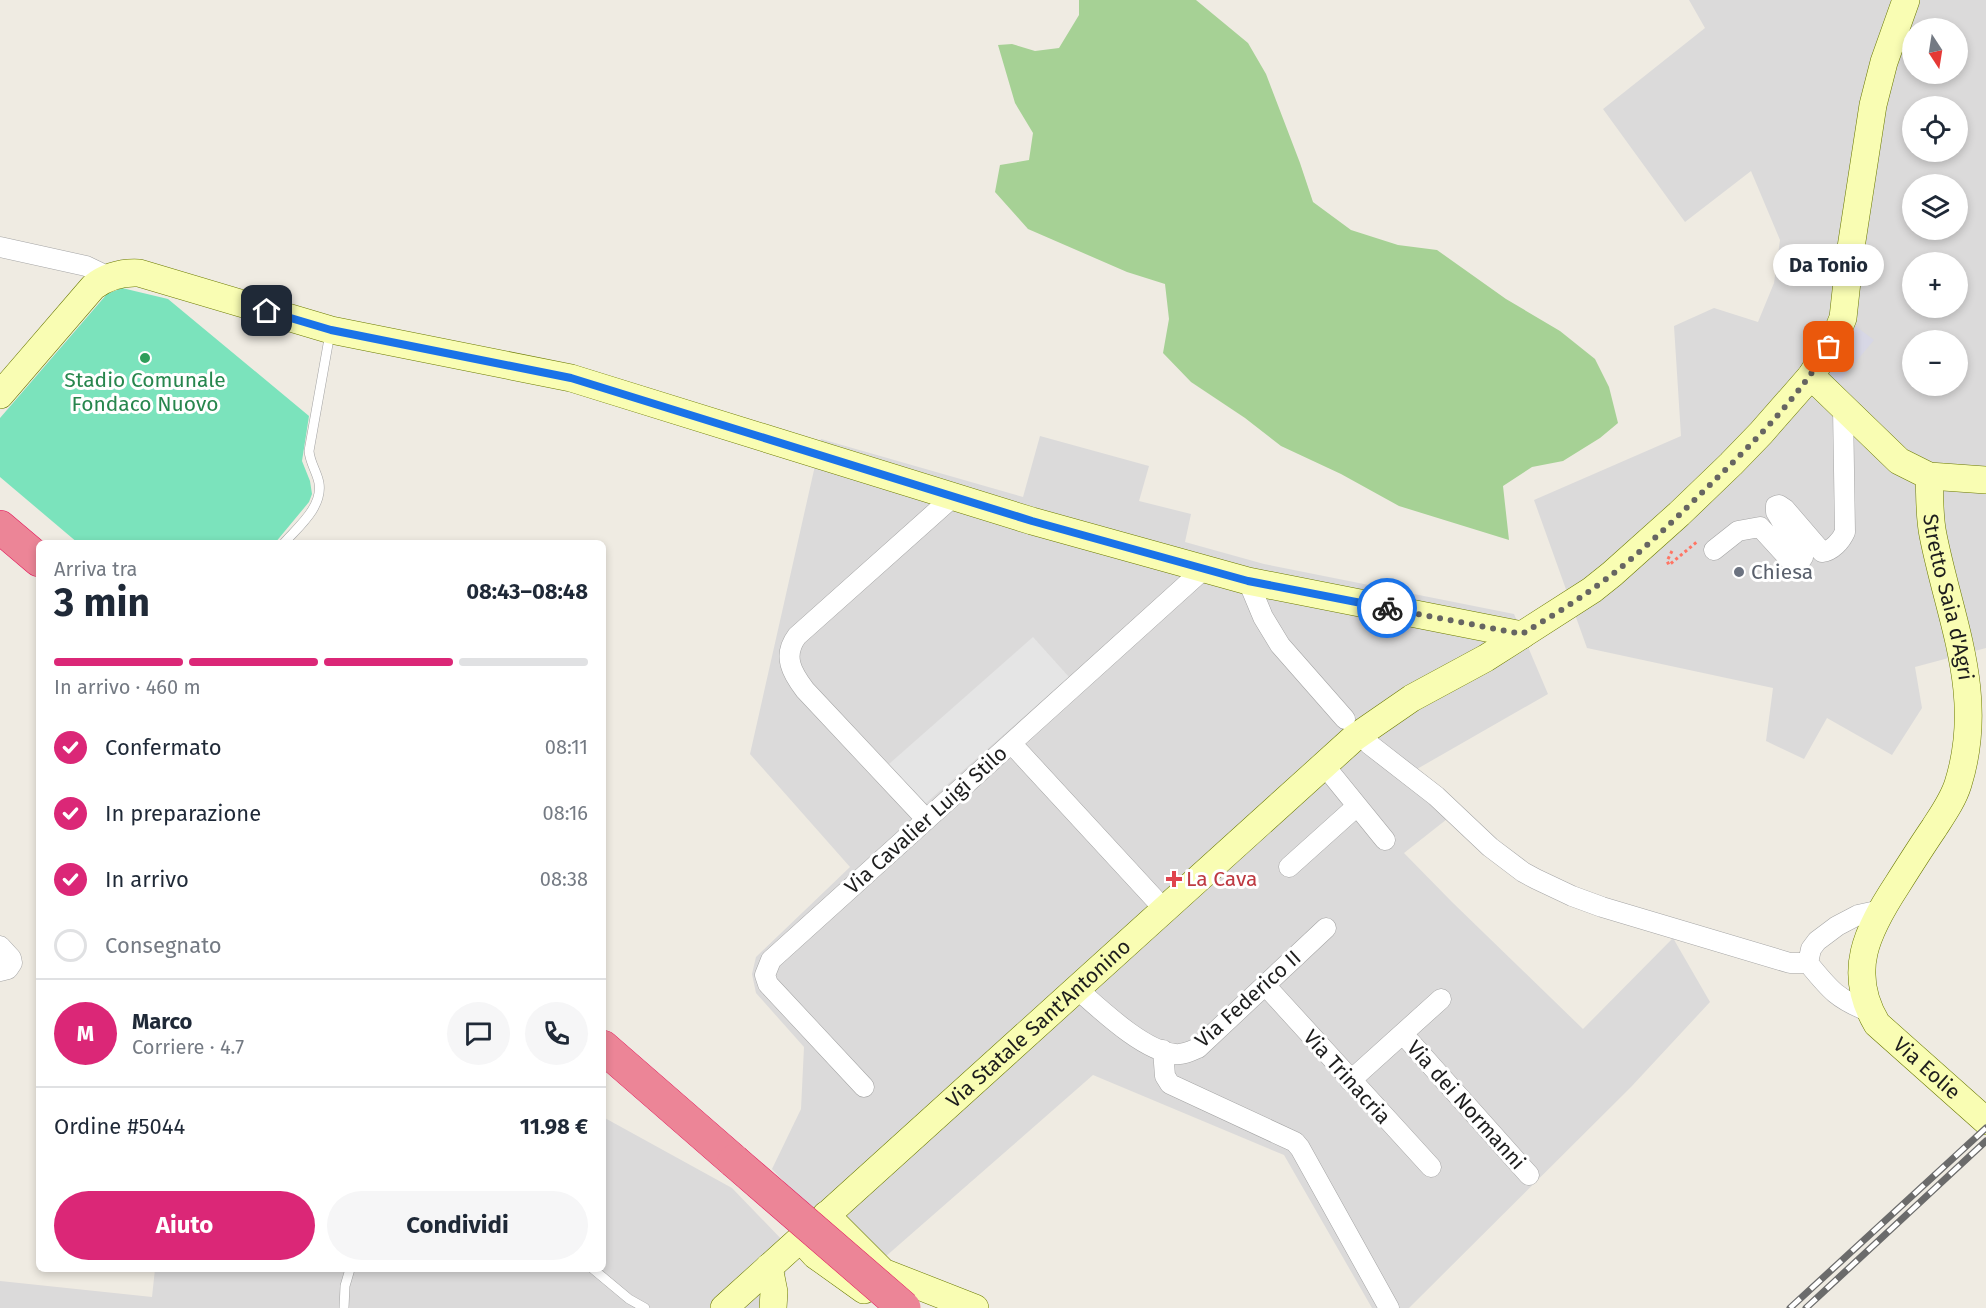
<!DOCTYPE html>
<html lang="it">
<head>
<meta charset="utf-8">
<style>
  body { margin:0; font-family:"Fira Sans",sans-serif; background:#f6f6f7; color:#1f2937; height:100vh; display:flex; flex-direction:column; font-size:22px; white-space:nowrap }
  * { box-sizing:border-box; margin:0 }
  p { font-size:20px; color:#747a83 }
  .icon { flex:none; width:33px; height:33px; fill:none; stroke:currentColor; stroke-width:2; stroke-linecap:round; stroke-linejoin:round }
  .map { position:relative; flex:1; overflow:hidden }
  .panel { position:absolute; left:36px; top:540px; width:570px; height:732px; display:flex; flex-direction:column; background:#fff; border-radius:9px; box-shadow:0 3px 9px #0003 }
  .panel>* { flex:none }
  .needle { width:39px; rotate:168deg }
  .buttons { position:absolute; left:1902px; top:18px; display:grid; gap:12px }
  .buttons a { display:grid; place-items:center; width:66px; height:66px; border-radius:50%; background:#fff; box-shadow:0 3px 9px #0003; font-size:30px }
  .pin { position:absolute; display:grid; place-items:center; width:51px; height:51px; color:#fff; margin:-26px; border-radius:12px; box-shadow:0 3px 9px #0006 }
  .courier { position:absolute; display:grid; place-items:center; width:60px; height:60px; margin:-30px; border:4px solid #1a73e8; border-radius:50%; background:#fff; color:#222; box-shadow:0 2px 8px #0007 }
  .bubble { position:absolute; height:42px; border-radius:21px; background:#fff; box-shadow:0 3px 9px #0003; font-size:20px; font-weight:700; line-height:42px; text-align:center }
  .overview em { font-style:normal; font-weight:700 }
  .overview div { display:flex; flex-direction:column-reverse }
  .overview { display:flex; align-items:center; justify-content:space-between; height:102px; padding:0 18px }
  h1 { font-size:39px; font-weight:700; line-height:45px }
  .bar { display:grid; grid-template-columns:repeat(4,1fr); gap:9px 6px; align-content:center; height:72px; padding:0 18px }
  .bar i { height:8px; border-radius:4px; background:#e0e1e3 }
  .bar .selected { background:#db2777 }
  .bar p { grid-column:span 4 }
  .line { display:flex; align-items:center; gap:15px; padding:0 18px; border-top:2px solid #e0e1e3 }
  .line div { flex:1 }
  .round { display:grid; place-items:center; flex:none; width:63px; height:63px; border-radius:32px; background:#f6f6f7 }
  ol { padding:0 18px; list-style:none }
  li { display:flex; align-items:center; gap:18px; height:66px }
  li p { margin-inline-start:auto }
  li .icon { padding:6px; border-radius:50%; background:#db2777; color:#fff; stroke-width:4 }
  li:last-child { color:#747a83 }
  li i { width:33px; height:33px; border:3px solid #e0e1e3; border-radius:50% }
  .primary-button { display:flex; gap:12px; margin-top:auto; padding:12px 18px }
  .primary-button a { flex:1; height:69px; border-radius:36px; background:#db2777; color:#fff; font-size:24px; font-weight:700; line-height:69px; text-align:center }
  .primary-button a+a { background:#f6f6f7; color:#1f2937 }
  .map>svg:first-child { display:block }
</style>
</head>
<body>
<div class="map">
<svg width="1986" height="1308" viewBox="0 0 1986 1308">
  <rect width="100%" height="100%" fill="#efebe2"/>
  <!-- residential -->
  <path fill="#dbdada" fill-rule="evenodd" d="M1689 0H1986V648L1915 667 1922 708 1892 755 1827 718 1804 759 1766 741 1773 688 1587 648 1534 500 1681 436 1674 326 1714 308 1758 322 1774 283 1780 240 1751 171 1685 222 1603 109 1705 28ZM1912 28H1958V74H1912ZM1912 106H1958V152H1912ZM1912 184H1958V230H1912ZM1912 262H1958V308H1912ZM1912 340H1958V386H1912Z
    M1040 436 1149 466 1139 501 1191 514 1185 542 1264 564 1514 614 1548 694 1417 769 1461 808 1404 853 1452 902 1583 1029 1673 938 1710 1002 1631 1087 1409 1308H1372L1284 1155 1093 1075 869 1271 772 1169 801 1109 804 1047 756 993 752 974 756 957 850 867 750 754 821 439 1023 497Z
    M603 1117 732 1188 786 1244 785 1308H0V1281L152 1297 155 1269H603Z"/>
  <!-- forest -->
  <path fill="#a6d195" d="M1079 0H1196L1248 43 1266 74 1300 163 1313 202 1351 230 1398 245 1437 250 1506 299 1560 331 1595 359 1609 387 1618 423 1600 438 1563 461 1532 467 1503 486 1509 540 1399 506 1341 474 1281 446 1245 418 1191 382 1163 353 1169 319 1165 284 1127 272 1028 229 995 192 1000 165 1029 160 1033 133 1015 103 998 45 1012 44 1035 51 1059 48 1079 15Z"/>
  <!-- pitch -->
  <path fill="#7be3bc" d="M122 288 168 299 309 416 302 461 310 481 312 494 309 502 275 543H78L0 477V418L107 294Z"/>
  <!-- parking -->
  <path fill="#e5e5e5" d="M1033 637 1069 677 925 804 889 764Z"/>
  <!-- plaza -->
  <path fill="#d7d7e5" d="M1854 325 1874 340 1834 388 1829 372Z"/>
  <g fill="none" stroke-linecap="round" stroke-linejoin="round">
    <!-- lane casing -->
    <g stroke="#a4a4a4" stroke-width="10">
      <path id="lane" d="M284 543C298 527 323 507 319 483 317 472 310 463 309 451L330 333
        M593 1269 629 1299 645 1308
        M344 1308 345 1286 350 1269"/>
    </g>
    <!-- street casing -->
    <g stroke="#a4a4a4" stroke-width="21">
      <path id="street" d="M0 247 86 266 109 277
        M1714 550 1738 531 1760 527 1792 562 1799 563 1803 557 1801 553 1776 512V506L1779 505 1785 509 1822 552C1832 551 1841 541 1845 532L1843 408
        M1248 581 1263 617 1280 645 1345 719
        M1011 743 1164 909
        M1369 744 1436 796 1490 847 1523 872 1536 879 1572 896 1602 907 1790 963H1808
        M1324 765 1385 840
        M926 819 805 690C792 673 782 656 797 636L954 496
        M1289 867 1357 806
        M0 946 11 958 12 963 8 969 0 971
        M1265 985 1431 1167
        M1076 988C1099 1008 1143 1051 1175 1054 1183 1055 1191 1051 1198 1048L1326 928
        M1870 1012C1837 999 1830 990 1808 963L1811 949 1817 941 1837 926 1858 915 1881 910
        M1403 1034 1529 1175
        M1163 1050 1165 1076 1170 1084 1295 1142 1300 1148 1389 1308
        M1350 1081 1441 999
        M864 1087 768 984 765 975 771 960 1205 568"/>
    </g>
    <!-- secondary casing -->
    <g stroke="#6a7900" stroke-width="28">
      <g id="secondary">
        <path d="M1811 376 1899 461 1929 476 1986 480"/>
        <path d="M0 395 93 287C107 276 121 272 139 273L331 330 571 378 1032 521 1248 581 1522 635"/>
        <path id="s1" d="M1929 476C1930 495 1929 516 1933 535 1950 621 1986 695 1958 784 1953 800 1943 814 1934 828 1921 847 1909 866 1897 885 1867 931 1846 972 1877 1024L1986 1121"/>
        <path d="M826 1215 883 1272 975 1308"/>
        <path d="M806 1233V1245L815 1255 864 1290"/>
        <path d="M769 1267 774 1292 773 1308"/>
        <path id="s2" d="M724 1308 1354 738 1412 698 1486 658 1592 590 1612 574 1679 514 1731 464 1761 433 1811 376 1836 335 1843 318 1850 254 1873 105 1884 62 1906 0"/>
      </g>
    </g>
    <!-- highway casing -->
    <g stroke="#e3195c" stroke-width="34">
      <path id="highway" d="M0 527 39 560
        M603 1047 734 1161"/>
    </g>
    <!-- path -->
    <path stroke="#ff7564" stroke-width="3" stroke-dasharray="3 3" stroke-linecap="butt" d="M1672 551 1667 561 1669 565 1698 541"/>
    <!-- lane -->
    <use href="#lane" stroke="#fff" stroke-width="9"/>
    <!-- street -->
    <use href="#street" stroke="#fff" stroke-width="20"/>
    <!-- secondary -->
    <use href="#secondary" stroke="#f9fdb3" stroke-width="27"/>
    <!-- highway -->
    <use href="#highway" stroke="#ec8597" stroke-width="33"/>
    <!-- rail casing -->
    <g stroke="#6b6b6b" stroke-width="7">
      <path id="rail" d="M1790 1308 1986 1128
        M1806 1308 1986 1141"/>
    </g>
    <!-- rail -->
    <use href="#rail" stroke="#fff" stroke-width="4.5" stroke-dasharray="14" stroke-linecap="butt"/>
    <!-- highway-bridge casing -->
    <g stroke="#e3195c" stroke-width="34" stroke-linecap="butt">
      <path id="highway-bridge" d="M734 1161 904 1308"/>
    </g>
    <!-- highway-bridge -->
    <use href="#highway-bridge" stroke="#ec8597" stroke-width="33"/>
  </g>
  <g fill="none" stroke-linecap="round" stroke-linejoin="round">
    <!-- done -->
    <path stroke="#666562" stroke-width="6" stroke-dasharray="0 10.8" d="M1387 608 1522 634C1545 620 1569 606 1591 590 1637 558 1677 517 1717 478 1758 438 1799 396 1829 347"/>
    <!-- route -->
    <path stroke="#1a73e8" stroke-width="8" d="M267 311 331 330 571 378 1032 521 1248 581 1387 608"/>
  </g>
  <!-- markers -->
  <circle fill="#2e9e5b" stroke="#fff" stroke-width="2" cx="145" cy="358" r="6"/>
  <circle fill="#6b7280" stroke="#fff" stroke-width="2" cx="1739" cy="572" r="6"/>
  <path fill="#e0444e" stroke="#fff" stroke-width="2" d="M1171 870h6v6h6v6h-6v6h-6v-6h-6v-6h6z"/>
  <g text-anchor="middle" stroke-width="6" stroke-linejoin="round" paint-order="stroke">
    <!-- leisure labels -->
    <g font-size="21" fill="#27864d" stroke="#fff">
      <text x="145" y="387">Stadio Comunale<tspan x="145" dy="24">Fondaco Nuovo</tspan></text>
    </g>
    <!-- worship labels -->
    <g font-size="21" fill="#5b616d" stroke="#fff" text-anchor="start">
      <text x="1751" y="579">Chiesa</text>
    </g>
    <!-- street labels -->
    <g font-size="21" fill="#1d1d1d" stroke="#fff">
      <text dy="7" stroke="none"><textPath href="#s1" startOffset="123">Stretto Saia d'Agri</textPath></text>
      <text transform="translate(926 820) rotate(-42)" y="7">Via Cavalier Luigi Stilo</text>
      <text transform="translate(1248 999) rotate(-42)" y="7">Via Federico II</text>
      <text dy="7" stroke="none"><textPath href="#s2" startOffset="424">Via Statale Sant'Antonino</textPath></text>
      <text dy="7" stroke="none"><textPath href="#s1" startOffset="648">Via Eolie</textPath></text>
      <text transform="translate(1347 1077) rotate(48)" y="7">Via Trinacria</text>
      <text transform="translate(1466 1105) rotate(48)" y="7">Via dei Normanni</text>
    </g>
    <!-- health labels -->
    <g font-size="21" fill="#be3a42" stroke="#fff" text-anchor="start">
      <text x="1186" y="886">La Cava</text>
    </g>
  </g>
</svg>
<div class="buttons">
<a><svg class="needle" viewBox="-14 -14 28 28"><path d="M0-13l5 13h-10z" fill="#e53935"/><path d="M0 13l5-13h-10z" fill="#747a83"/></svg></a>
<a><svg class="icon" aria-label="locate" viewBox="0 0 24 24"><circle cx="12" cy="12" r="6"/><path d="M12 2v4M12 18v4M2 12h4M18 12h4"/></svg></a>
<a><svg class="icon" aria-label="layers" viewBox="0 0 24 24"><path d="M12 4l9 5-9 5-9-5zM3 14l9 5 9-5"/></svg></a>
<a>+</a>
<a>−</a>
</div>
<div class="pin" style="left:1829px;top:347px;background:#ea580c"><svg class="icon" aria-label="bag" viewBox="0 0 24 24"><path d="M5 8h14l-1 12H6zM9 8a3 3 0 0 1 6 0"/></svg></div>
<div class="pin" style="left:267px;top:311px;background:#1f2937"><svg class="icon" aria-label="home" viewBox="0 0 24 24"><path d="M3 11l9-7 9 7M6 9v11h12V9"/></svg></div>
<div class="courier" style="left:1387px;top:608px"><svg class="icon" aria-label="bike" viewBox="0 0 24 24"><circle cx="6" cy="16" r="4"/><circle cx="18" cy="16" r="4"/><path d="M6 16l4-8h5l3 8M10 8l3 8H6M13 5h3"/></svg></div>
<div class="bubble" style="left:1773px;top:244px;width:111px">Da Tonio</div>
<section class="panel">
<div class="overview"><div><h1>3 min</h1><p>Arriva tra</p></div><em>08:43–08:48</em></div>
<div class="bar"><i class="selected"></i><i class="selected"></i><i class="selected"></i><i></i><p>In arrivo · 460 m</p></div>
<ol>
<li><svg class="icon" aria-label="check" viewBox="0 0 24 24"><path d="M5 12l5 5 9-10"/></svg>Confermato<p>08:11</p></li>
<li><svg class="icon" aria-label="check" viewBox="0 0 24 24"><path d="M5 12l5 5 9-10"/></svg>In preparazione<p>08:16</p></li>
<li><svg class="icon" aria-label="check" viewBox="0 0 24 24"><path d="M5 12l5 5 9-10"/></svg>In arrivo<p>08:38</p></li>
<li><i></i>Consegnato</li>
</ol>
<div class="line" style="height:108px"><b class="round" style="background:#db2777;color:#fff">M</b><div><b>Marco</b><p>Corriere · 4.7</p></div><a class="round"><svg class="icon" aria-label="chat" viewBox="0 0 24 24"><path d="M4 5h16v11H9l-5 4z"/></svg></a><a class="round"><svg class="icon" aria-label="phone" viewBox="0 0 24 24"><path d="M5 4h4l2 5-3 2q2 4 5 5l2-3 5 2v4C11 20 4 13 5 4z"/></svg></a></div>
<div class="line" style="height:78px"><div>Ordine #5044</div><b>11.98 €</b></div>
<div class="primary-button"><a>Aiuto</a><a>Condividi</a></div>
</section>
</div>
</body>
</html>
